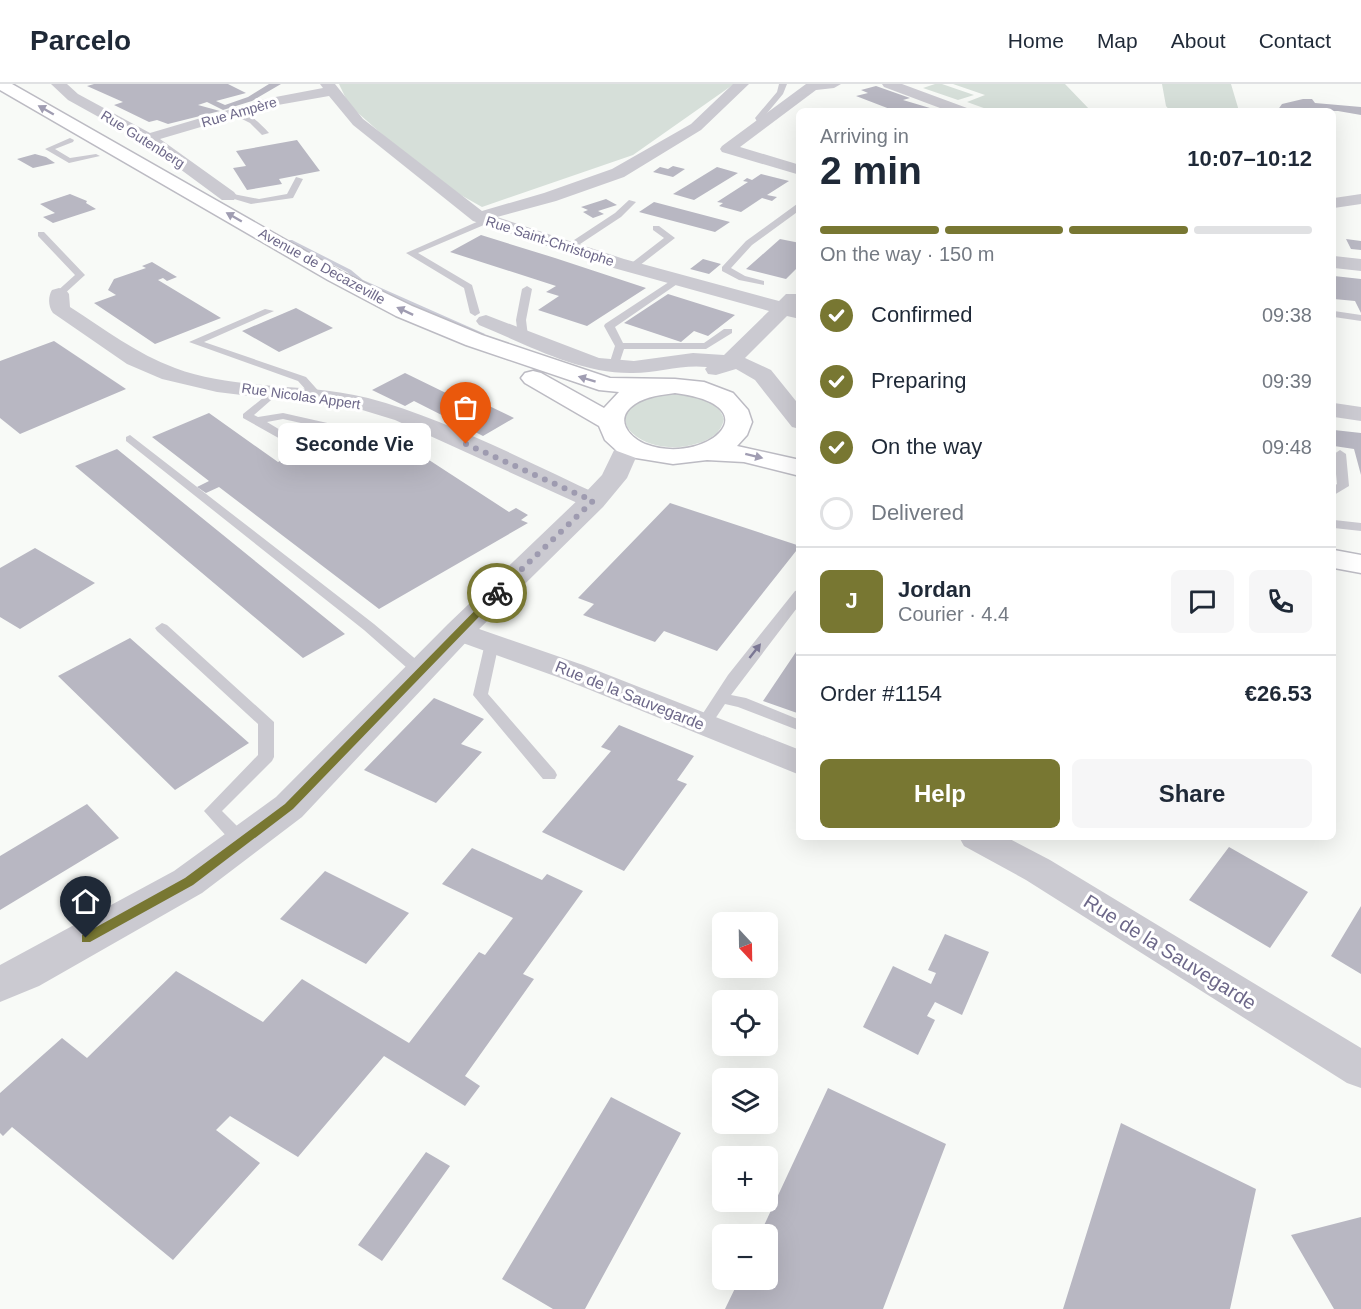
<!DOCTYPE html>
<html lang="en">
<head>
<meta charset="utf-8">
<style>
  body { margin:0; font-family:Arial,sans-serif; background:#f6f6f7; color:#1f2937; height:100vh; display:flex; flex-direction:column; font-size:22px; white-space:nowrap }
  * { box-sizing:border-box; margin:0 }
  p { font-size:20px; color:#747a83 }
  .icon { flex:none; width:33px; height:33px; fill:none; stroke:currentColor; stroke-width:2; stroke-linecap:round; stroke-linejoin:round }
  .map { position:relative; flex:1; overflow:hidden }
  .drawer { position:absolute; left:796px; top:24px; width:540px; height:732px; display:flex; flex-direction:column; background:#fff; border-radius:9px; box-shadow:0 6px 24px #0002 }
  .drawer>* { flex:none }
  .needle { width:39px; rotate:158deg }
  .tools { position:absolute; left:712px; top:828px; display:grid; gap:12px }
  .tools a { display:grid; place-items:center; width:66px; height:66px; border-radius:9px; background:#fff; box-shadow:0 6px 24px #0002; font-size:30px }
  .pin { position:absolute; display:grid; place-items:center; width:51px; height:51px; color:#fff; margin:-62px -26px; border-radius:50% 50% 50% 0; rotate:-45deg; box-shadow:0 0 6px #0007 }
  .pin .icon { rotate:45deg }
  .courier { position:absolute; display:grid; place-items:center; width:60px; height:60px; margin:-30px; border:4px solid #787732; border-radius:50%; background:#fff; color:#222; box-shadow:0 2px 8px #0007 }
  .bubble { position:absolute; height:42px; border-radius:9px; background:#fff; box-shadow:0 6px 24px #0002; font-size:20px; font-weight:600; line-height:42px; text-align:center }
  .headline em { font-style:normal; font-weight:600 }
  .headline div { display:flex; flex-direction:column-reverse }
  .headline { display:flex; align-items:center; justify-content:space-between; height:102px; padding:0 24px }
  h1 { font-size:39px; font-weight:600; line-height:45px }
  .bar { display:grid; grid-template-columns:repeat(4,1fr); gap:9px 6px; align-content:center; height:72px; padding:0 24px }
  .bar i { height:8px; border-radius:4px; background:#e0e1e3 }
  .bar .current { background:#787732 }
  .bar p { grid-column:span 4 }
  .line { display:flex; align-items:center; gap:15px; padding:0 24px; border-top:2px solid #e0e1e3 }
  .line div { flex:1 }
  .round { display:grid; place-items:center; flex:none; width:63px; height:63px; border-radius:9px; background:#f6f6f7 }
  ol { padding:0 24px; list-style:none }
  li { display:flex; align-items:center; gap:18px; height:66px }
  li p { margin-inline-start:auto }
  li .icon { padding:6px; border-radius:50%; background:#787732; color:#fff; stroke-width:4 }
  li:last-child { color:#747a83 }
  li i { width:33px; height:33px; border:3px solid #e0e1e3; border-radius:50% }
  .cta { display:flex; gap:12px; margin-top:auto; padding:12px 24px }
  .cta a { flex:1; height:69px; border-radius:9px; background:#787732; color:#fff; font-size:24px; font-weight:600; line-height:69px; text-align:center }
  .cta a+a { background:#f6f6f7; color:#1f2937 }
  header { display:flex; align-items:center; gap:36px; box-sizing:border-box; height:84px; padding:0 30px; background:#fff; border-bottom:2px solid #e0e1e3 }
  header strong { font-size:28px }
  nav { display:flex; gap:33px; margin-inline-start:auto; font-size:21px }
  .map>svg:first-child { display:block }
</style>
</head>
<body>
<header>
<strong>Parcelo</strong>
<nav><a>Home</a><a>Map</a><a>About</a><a>Contact</a></nav>
</header>
<div class="map">
<svg width="1361" height="1225" viewBox="0 0 1361 1225">
  <rect width="100%" height="100%" fill="#f8faf7"/>
  <!-- green -->
  <path fill="#d6dfd9" d="M339 0H734L633 71 482 123 459 110 384 52 349 21Z
    M935 0H942L974 11 958 16 923 4Z
    M953 0H1065L1091 27H992L967 18 985 11Z
    M1162 0H1231L1239 27H1170L1166 22Z
    M670 309C690 310 717 313 724 335 721 349 711 355 699 359 639 379 583 321 670 309Z"/>
  <g fill="none" stroke-linecap="round" stroke-linejoin="round">
    <!-- stream -->
    <path fill="#cacbd6" fill-rule="evenodd" d="M288 156H292L351 186 363 196 485 250 480 251 359 198 347 188 288 158Z"/>
  </g>
  <!-- building -->
  <path fill="#b8b7c2" d="M94 0H228L246 9 216 17 225 21 248 13 269 0H281L252 17 223 26 207 18 198 21 220 27 168 40 157 36 149 38 114 21 123 18 87 2Z
    M876 2 910 14 903 16 940 27H895L856 12 868 9 861 6Z
    M1303 15H1312L1315 19 1361 23V31L1338 27H1277L1282 20Z
    M297 56 320 87 279 95 282 100 247 106 233 84 246 82 236 67Z
    M35 70 46 73 55 79 33 84 17 75Z
    M673 82 685 85 673 93 653 88 660 83 668 85Z
    M717 83 738 89 694 116 673 110Z
    M761 90 789 97 767 111 777 113 772 117 762 114 741 128 719 122 723 119 717 118 748 98 743 97 747 94 752 96Z
    M70 110 87 117 86 119 96 125 53 139 43 133 55 129 40 120Z
    M606 115 617 121 598 127 604 130 593 134 583 128 588 126 581 123Z
    M654 118 730 138 715 148 639 128Z
    M481 151 555 174 646 204 587 242 538 226 559 212 546 208 556 202 450 168Z
    M780 155 800 159V181L786 195 746 185Z
    M1346 155 1361 157V166L1351 165Z
    M703 175 721 180 709 190 690 185Z
    M152 178 177 193 167 197 163 194 158 196 221 234 155 260 94 219 116 211 108 206 114 195 146 184 142 182Z
    M1334 192 1361 195V229L1355 217 1334 215Z
    M668 210 735 231 708 252 694 247 681 258 624 239Z
    M296 224 333 244 279 268 242 247Z
    M54 257 126 305 20 350 0 334V277Z
    M405 289 448 310 456 306 514 334 483 352 414 317 405 322 372 306Z
    M209 329 278 378 317 360 336 375 389 350 509 428 516 424 528 431 521 436 528 439 379 525 219 403 206 409 197 403 209 397 152 353Z
    M1334 346 1361 349V391L1354 365 1334 362Z
    M117 365 345 550 303 574 75 382Z
    M670 419 800 462 717 567 664 547 655 558 583 531 594 520 578 514Z
    M35 464 95 499 20 545 0 533V484Z
    M130 554 249 659 175 706 58 592Z
    M800 562V630L763 617Z
    M434 614 484 635 461 660 482 668 436 719 364 686Z
    M619 641 694 672 677 696 687 700 624 787 542 748 611 667 601 663Z
    M87 720 119 754 0 826V772Z
    M1229 763 1308 808 1270 864 1189 816Z
    M472 764 542 796 547 790 583 807 523 890 534 895 465 992 480 1002 465 1022 384 972 298 1073 230 1032 216 1046 260 1079 173 1176 12 1043 3 1052 0 1049V1009L62 954 87 974 176 887 263 938 302 895 409 959 479 868 485 871 513 834 442 800Z
    M325 787 409 829 366 880 280 835Z
    M1361 822V890L1331 872Z
    M945 850 989 868 962 931 935 918 927 932 935 936 918 971 863 943 893 882 931 900 936 889 928 886Z
    M828 1004 946 1060 883 1225H725L739 1196H768V1150H760Z
    M611 1013 681 1049 585 1225H553L502 1195Z
    M1121 1039 1256 1105 1230 1225H1063Z
    M426 1068 450 1082 382 1177 358 1161Z
    M1361 1133V1225H1334L1291 1151Z"/>
  <g fill="none" stroke-linecap="round" stroke-linejoin="round">
    <!-- primary casing -->
    <g stroke="#bcbbc3" stroke-width="3">
      <path id="primary" d="M0 0H12L342 188 412 222 482 251 610 294 675 295 704 298 733 309 748 326 752 338 747 351 737 362 800 376V392L744 378 707 376 673 380 636 374 617 367 605 356 599 342 525 299 521 294 525 289 533 287 541 289 604 324 619 308 599 306 466 261 396 232 328 196 0 6ZM675 309C775 322 705 383 645 360 627 352 614 334 635 320 647 312 662 311 675 309Z
        M1334 466 1361 471V489L1334 484Z"/>
    </g>
    <!-- service -->
    <path fill="#cbcad1" fill-rule="evenodd" d="M779 0H787L783 10 763 34 765 41H759L755 34 777 8Z
      M234 27C248 27 260 39 269 49L262 51 250 39 234 31Z
      M70 54 74 56 73 58 55 65 70 74 96 70 100 72 69 79 45 65Z
      M296 93 303 95 293 114 251 120 224 112 228 109 259 115 287 110Z
      M629 116 636 118 621 133 571 166H565V162L615 129Z
      M797 120H800V126L752 161 731 184 745 192 764 197V201L739 196 722 187V183L746 157Z
      M488 133 491 134V138L418 169 472 201 480 229 475 232 470 229 464 204 406 169Z
      M653 142H659L675 154 635 185H629V181L664 154 653 146Z
      M38 148H44L85 191 62 212 54 210 75 191 38 152Z
      M675 194 683 196 615 243 623 259H704L724 245H732V249L706 265H624L618 283H610L609 281 615 262 604 242 605 240Z
      M527 202 532 205 526 236 528 252 523 255 518 252 516 236 522 205Z
      M265 225 274 227 204 258 306 293 323 312V316H315L298 297 189 258Z
      M1334 227 1361 231V237L1334 233Z
      M274 305 280 308 278 310 254 331 258 333 283 329 354 345 356 347 350 350 283 335 267 338 295 355 297 357 291 361 243 334V330Z
      M130 351 374 540 425 583 427 587 425 591H415L364 546 126 357V353Z
      M1340 366 1346 370 1349 402 1334 411V402L1337 400 1334 370Z
      M1334 436 1361 439V447L1334 444Z
      M800 506V520L731 611 746 614 800 636V647L738 623 725 620 709 644H699L696 640 728 591 795 507Z
      M162 539 167 541 274 638V673L272 677 222 727 248 753 250 758 248 763 242 765 236 763 204 727 258 671V640L157 547 155 544Z
      M492 554 499 559 488 610 555 687 557 691 555 695H543L473 611 485 559Z"/>
    <!-- minor -->
    <path fill="#cbcad1" fill-rule="evenodd" d="M51 0H67L78 10 150 49 265 15 323 4 320 0H335L363 35 482 127 544 109 612 85 691 40 733 0H749L701 46 624 93 556 117 497 133 624 175 779 217 786 210H800V219L796 222 800 223V235L787 232 745 274 771 286 800 322V345L792 343 755 296 736 285 716 291 708 290 705 285 707 283C682 280 658 289 633 289 579 290 528 261 479 241L476 237 479 233 486 231 599 274 634 277 693 269 724 271 769 227 610 183 473 137 353 41 329 12 272 22 160 55 234 108 237 112 234 116H222L142 57 68 16Z
      M806 0H841L834 4 816 6 740 63 800 81V91L722 68 720 65 722 62Z
      M882 0H902L967 24 969 27H948L884 3Z
      M1361 110V120L1334 124V114Z
      M1334 172 1361 175V187L1334 184Z
      M59 204 66 206 69 210 70 223C104 245 137 270 175 284 236 307 305 298 368 314 447 335 527 378 602 412L605 417 602 422 593 424 584 422 395 336 359 325 217 308 162 295 127 280 53 229C48 223 48 212 52 206Z
      M1334 319 1361 323V337L1334 333Z
      M459 538 583 581 800 666V691L563 595 449 554 445 547 449 540Z
      M959 753H1006L1050 776 1361 964V1004L1347 999 1026 796 964 762Z"/>
    <!-- tertiary -->
    <path fill="#cbcad1" fill-rule="evenodd" d="M628 354 637 356 641 362 627 394 603 423 470 554 302 733 202 809 39 902 0 918V881L174 787 276 713 448 540 583 411 602 391 619 356Z"/>
    <!-- primary -->
    <use href="#primary" fill="#fff" fill-rule="evenodd"/>
  </g>
  <!-- one-way arrows -->
  <defs><path id="oneway-solid" d="M-6-.8H1V-3.2L6.5 0L1 3.2V.8H-6Z" transform="scale(1.5)"/></defs>
  <g fill="#a09db2">
    <use href="#oneway-solid" transform="translate(46 26) rotate(-150)"/>
    <use href="#oneway-solid" transform="translate(234 133) rotate(-150)"/>
    <use href="#oneway-solid" transform="translate(405 227) rotate(-155)"/>
    <use href="#oneway-solid" transform="translate(587 295) rotate(-163)"/>
    <use href="#oneway-solid" transform="translate(754 372) rotate(14)"/>
  </g>
  <use fill="#7b7794" href="#oneway-solid" transform="translate(755 567) rotate(-52)"/>
  <!-- route -->
  <path fill="#787732" d="M494 507 502 509 293 725 193 801 90 858H82V851L185 794 285 720Z"/>
  <g fill="none" stroke-linecap="round" stroke-linejoin="round">
    <!-- done -->
    <path stroke="#9e9bb0" stroke-width="6" stroke-dasharray="0 10.8" d="M466 360 593 417 497 509"/>
  </g>
  <g text-anchor="middle" stroke-width="6" stroke-linejoin="round" paint-order="stroke">
    <!-- far-street labels -->
    <g font-size="14" fill="#6d6889" stroke="#fff">
      <text transform="translate(239 28) rotate(-16)" y="5">Rue Ampère</text>
      <text transform="translate(143 55) rotate(32)" y="5">Rue Gutenberg</text>
      <text transform="translate(550 157) rotate(18)" y="5">Rue Saint-Christophe</text>
      <text transform="translate(322 182) rotate(29)" y="5">Avenue de Decazeville</text>
      <text transform="translate(301 312) rotate(8)" y="5">Rue Nicolas Appert</text>
    </g>
    <!-- street labels -->
    <g font-size="16" fill="#6d6889" stroke="#fff">
      <text transform="translate(630 611) rotate(22)" y="6">Rue de la Sauvegarde</text>
    </g>
    <!-- near-street labels -->
    <g font-size="20" fill="#6d6889" stroke="#fff">
      <text transform="translate(1170 868) rotate(32)" y="7">Rue de la Sauvegarde</text>
    </g>
  </g>
</svg>
<div class="tools">
<a><svg class="needle" viewBox="-14 -14 28 28"><path d="M0-13l5 13h-10z" fill="#e53935"/><path d="M0 13l5-13h-10z" fill="#747a83"/></svg></a>
<a><svg class="icon" aria-label="locate" viewBox="0 0 24 24"><circle cx="12" cy="12" r="6"/><path d="M12 2v4M12 18v4M2 12h4M18 12h4"/></svg></a>
<a><svg class="icon" aria-label="layers" viewBox="0 0 24 24"><path d="M12 4l9 5-9 5-9-5zM3 14l9 5 9-5"/></svg></a>
<a>+</a>
<a>−</a>
</div>
<div class="pin" style="left:466px;top:360px;background:#ea580c"><svg class="icon" aria-label="bag" viewBox="0 0 24 24"><path d="M5 8h14l-1 12H6zM9 8a3 3 0 0 1 6 0"/></svg></div>
<div class="pin" style="left:86px;top:854px;background:#1f2937"><svg class="icon" aria-label="home" viewBox="0 0 24 24"><path d="M3 11l9-7 9 7M6 9v11h12V9"/></svg></div>
<div class="courier" style="left:497px;top:509px"><svg class="icon" aria-label="bike" viewBox="0 0 24 24"><circle cx="6" cy="16" r="4"/><circle cx="18" cy="16" r="4"/><path d="M6 16l4-8h5l3 8M10 8l3 8H6M13 5h3"/></svg></div>
<div class="bubble" style="left:278px;top:339px;width:153px">Seconde Vie</div>
<section class="drawer">
<div class="headline"><div><h1>2 min</h1><p>Arriving in</p></div><em>10:07–10:12</em></div>
<div class="bar"><i class="current"></i><i class="current"></i><i class="current"></i><i></i><p>On the way · 150 m</p></div>
<ol>
<li><svg class="icon" aria-label="check" viewBox="0 0 24 24"><path d="M5 12l5 5 9-10"/></svg>Confirmed<p>09:38</p></li>
<li><svg class="icon" aria-label="check" viewBox="0 0 24 24"><path d="M5 12l5 5 9-10"/></svg>Preparing<p>09:39</p></li>
<li><svg class="icon" aria-label="check" viewBox="0 0 24 24"><path d="M5 12l5 5 9-10"/></svg>On the way<p>09:48</p></li>
<li><i></i>Delivered</li>
</ol>
<div class="line" style="height:108px"><b class="round" style="background:#787732;color:#fff">J</b><div><b>Jordan</b><p>Courier · 4.4</p></div><a class="round"><svg class="icon" aria-label="chat" viewBox="0 0 24 24"><path d="M4 5h16v11H9l-5 4z"/></svg></a><a class="round"><svg class="icon" aria-label="phone" viewBox="0 0 24 24"><path d="M5 4h4l2 5-3 2q2 4 5 5l2-3 5 2v4C11 20 4 13 5 4z"/></svg></a></div>
<div class="line" style="height:78px"><div>Order #1154</div><b>€26.53</b></div>
<div class="cta"><a>Help</a><a>Share</a></div>
</section>
</div>
</body>
</html>
